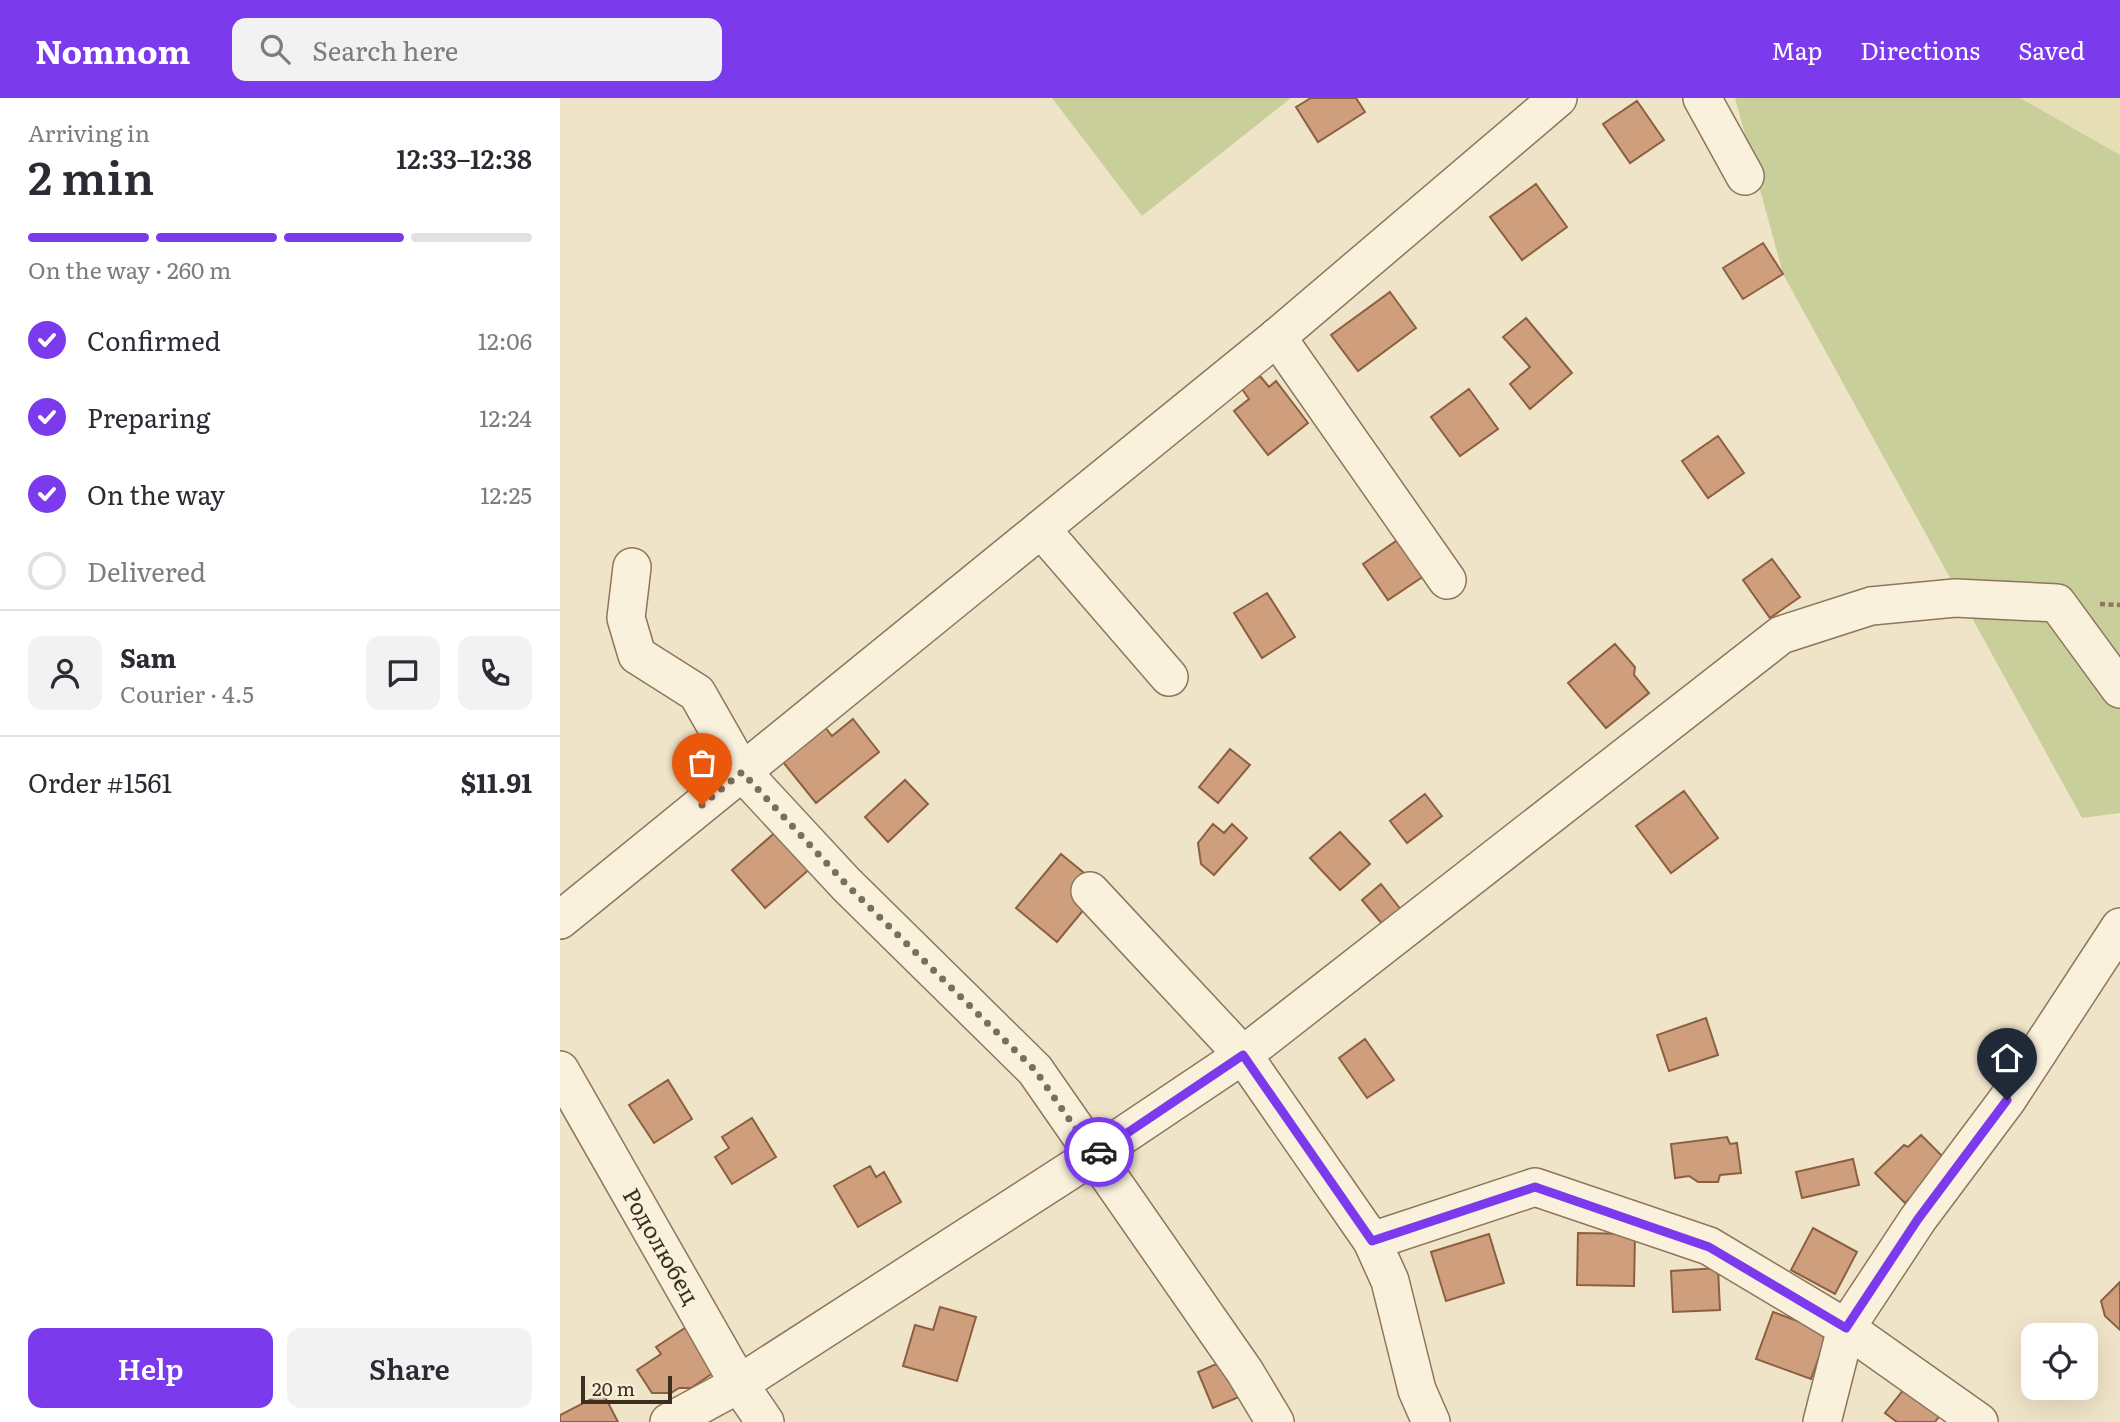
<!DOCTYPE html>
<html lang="en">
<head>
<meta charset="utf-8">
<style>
  body { margin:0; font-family:Literata,serif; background:#f2f2f3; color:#2b2b33; height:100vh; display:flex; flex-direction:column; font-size:26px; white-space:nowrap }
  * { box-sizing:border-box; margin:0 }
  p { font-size:23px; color:#7c7c81 }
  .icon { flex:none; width:38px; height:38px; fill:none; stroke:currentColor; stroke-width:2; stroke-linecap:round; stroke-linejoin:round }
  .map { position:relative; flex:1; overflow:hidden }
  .panel { display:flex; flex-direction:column; background:#fff; width:560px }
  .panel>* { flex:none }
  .buttons { position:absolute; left:1461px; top:1225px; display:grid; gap:14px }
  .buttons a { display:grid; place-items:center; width:77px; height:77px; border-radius:14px; background:#fff; box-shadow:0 7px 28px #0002; font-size:35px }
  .scale { position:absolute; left:21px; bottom:18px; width:91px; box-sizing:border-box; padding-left:7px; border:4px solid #3d2e20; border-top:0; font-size:19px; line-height:24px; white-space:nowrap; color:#3d2e20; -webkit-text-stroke:5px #f7eed8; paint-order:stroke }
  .pin { position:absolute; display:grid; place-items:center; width:60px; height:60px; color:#fff; margin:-72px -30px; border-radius:50% 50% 50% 0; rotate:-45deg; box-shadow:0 0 7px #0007 }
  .pin .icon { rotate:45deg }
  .courier { position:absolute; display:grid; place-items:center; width:70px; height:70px; margin:-35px; border:5px solid #7c3aed; border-radius:50%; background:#fff; color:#222; box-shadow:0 2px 9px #0007 }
  .head em { font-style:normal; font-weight:600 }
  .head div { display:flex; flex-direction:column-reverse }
  .head { display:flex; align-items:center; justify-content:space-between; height:119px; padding:0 28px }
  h1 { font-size:46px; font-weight:600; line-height:52px }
  .bar { display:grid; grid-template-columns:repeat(4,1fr); gap:10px 7px; align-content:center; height:84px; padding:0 28px }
  .bar i { height:9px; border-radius:5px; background:#e1e1e2 }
  .bar .on { background:#7c3aed }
  .bar p { grid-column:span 4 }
  .line { display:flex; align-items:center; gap:18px; padding:0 28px; border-top:2px solid #e1e1e2 }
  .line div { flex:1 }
  .round { display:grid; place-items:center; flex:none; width:74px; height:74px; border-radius:14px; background:#f2f2f3 }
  ol { padding:0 28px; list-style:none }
  li { display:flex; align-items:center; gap:21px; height:77px }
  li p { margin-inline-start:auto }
  li .icon { padding:7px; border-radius:50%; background:#7c3aed; color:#fff; stroke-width:4 }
  li:last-child { color:#7c7c81 }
  li i { width:38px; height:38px; border:4px solid #e1e1e2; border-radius:50% }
  .primary-button { display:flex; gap:14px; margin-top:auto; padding:14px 28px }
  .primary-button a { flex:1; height:80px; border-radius:14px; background:#7c3aed; color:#fff; font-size:28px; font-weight:600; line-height:80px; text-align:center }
  .primary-button a+a { background:#f2f2f3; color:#2b2b33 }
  header { display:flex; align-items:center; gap:42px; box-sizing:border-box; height:98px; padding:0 35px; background:#7c3aed; color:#fff }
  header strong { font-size:33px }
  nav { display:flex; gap:38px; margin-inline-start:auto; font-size:24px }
  .search { width:490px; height:63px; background:#f2f2f3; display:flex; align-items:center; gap:18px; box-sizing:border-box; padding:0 24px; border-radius:14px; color:#7c7c81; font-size:26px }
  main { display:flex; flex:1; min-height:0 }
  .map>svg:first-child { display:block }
</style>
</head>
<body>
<header>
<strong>Nomnom</strong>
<div class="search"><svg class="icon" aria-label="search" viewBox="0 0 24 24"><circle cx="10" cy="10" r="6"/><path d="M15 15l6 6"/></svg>Search here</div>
<nav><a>Map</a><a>Directions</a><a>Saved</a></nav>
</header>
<main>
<section class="panel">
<div class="head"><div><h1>2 min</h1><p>Arriving in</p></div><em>12:33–12:38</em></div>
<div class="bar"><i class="on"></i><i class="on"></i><i class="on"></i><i></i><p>On the way · 260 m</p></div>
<ol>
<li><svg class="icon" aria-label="check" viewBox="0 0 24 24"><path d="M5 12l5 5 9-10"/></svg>Confirmed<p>12:06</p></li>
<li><svg class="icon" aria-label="check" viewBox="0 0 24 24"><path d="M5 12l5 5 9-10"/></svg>Preparing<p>12:24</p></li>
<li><svg class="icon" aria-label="check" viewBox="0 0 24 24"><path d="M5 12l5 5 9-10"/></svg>On the way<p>12:25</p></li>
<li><i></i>Delivered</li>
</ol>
<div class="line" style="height:126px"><a class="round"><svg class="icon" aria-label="person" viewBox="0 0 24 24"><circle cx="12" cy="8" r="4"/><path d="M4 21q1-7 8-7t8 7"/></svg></a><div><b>Sam</b><p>Courier · 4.5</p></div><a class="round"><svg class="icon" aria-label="chat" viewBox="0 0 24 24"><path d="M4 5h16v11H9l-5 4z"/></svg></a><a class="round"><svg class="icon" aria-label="phone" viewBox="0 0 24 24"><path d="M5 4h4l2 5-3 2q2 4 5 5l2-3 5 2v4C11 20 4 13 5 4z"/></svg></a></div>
<div class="line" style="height:91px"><div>Order #1561</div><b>$11.91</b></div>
<div class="primary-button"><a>Help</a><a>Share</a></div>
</section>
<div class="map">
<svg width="1560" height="1324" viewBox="0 0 1560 1324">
  <rect width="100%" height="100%" fill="#f0e4c8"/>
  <!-- farmland -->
  <path fill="#e6deb5" d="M1460 0H1560V57Z"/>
  <!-- green -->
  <path fill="#c9cf9b" d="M492 0H731L582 118Z
    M1175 0H1460L1560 57V715L1522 720 1223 176Z"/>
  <!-- building -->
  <path fill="#cf9f7d" stroke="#8d5f41" stroke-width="2" d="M751 0H796L805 14 758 44 736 9Z
    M1077 3 1104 42 1070 65 1043 26Z
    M976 86 1007 129 962 162 930 119Z
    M1203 145 1223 176 1183 201 1163 170Z
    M830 194 856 230 798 273 771 237Z
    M966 220 1012 275 970 311 950 286 970 269 943 239Z
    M700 278 709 289 716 283 748 325 708 357 674 313 689 301 682 291Z
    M909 291 938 331 900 358 871 319Z
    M1158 338 1184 375 1148 400 1122 363Z
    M839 441 864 478 828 502 803 466Z
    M1212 461 1240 499 1210 520 1183 482Z
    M707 495 735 539 702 560 674 515Z
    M1055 546 1075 569 1074 577 1089 595 1046 630 1008 585Z
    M293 621 319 654 256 705 219 659 261 624 272 638Z
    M670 651 690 667 658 705 639 689Z
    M345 682 368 706 328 744 305 719Z
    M1124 693 1158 740 1111 775 1076 728Z
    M865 696 882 718 847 745 830 723Z
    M226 725 260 762 205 810 172 772Z
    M653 726 664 735 672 726 687 740 654 777 641 766 638 745Z
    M780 734 810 766 780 792 750 760Z
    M501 756 524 775 513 789 530 804 497 844 456 810Z
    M821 786 842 813 824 828 802 802Z
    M1146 920 1158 957 1109 973 1097 937Z
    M805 941 834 982 807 1000 779 960Z
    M108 982 132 1021 94 1045 69 1007Z
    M192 1020 216 1059 172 1086 155 1059 169 1050 162 1039Z
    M1361 1037 1387 1063 1345 1105 1315 1075 1344 1047 1348 1049Z
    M1167 1039 1170 1046 1177 1045 1181 1075 1160 1077 1158 1084H1138L1129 1078 1115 1080 1111 1046Z
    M1293 1061 1299 1087 1242 1100 1236 1074Z
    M310 1068 316 1079 324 1074 341 1104 298 1129 274 1088Z
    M1253 1130 1297 1154 1275 1196 1231 1172Z
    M1018 1135 1075 1136 1074 1188 1017 1187Z
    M929 1136 944 1185 886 1203 871 1154Z
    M1158 1170 1160 1212 1113 1214 1111 1173Z
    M1560 1184V1232L1545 1218 1541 1203Z
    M380 1209 416 1219 397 1283 343 1268 355 1227 373 1232Z
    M1213 1214 1268 1234 1251 1281 1196 1261Z
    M131 1226 153 1275 131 1290H119L111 1295H92L77 1272 101 1256 96 1249Z
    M670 1260 686 1296 653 1310 638 1274Z
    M1352 1281 1387 1308 1375 1324H1337L1325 1315Z
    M43 1295 58 1324H0V1317Z"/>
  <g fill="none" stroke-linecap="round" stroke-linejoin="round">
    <!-- minor casing -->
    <g stroke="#8d765c" stroke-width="40">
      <g id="minor">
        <path d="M1142 0 1185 78"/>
        <path d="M717 239 887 482"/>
        <path d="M481 431 609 579"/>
        <path d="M72 469 66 520 77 557 137 595 182 674 286 786 475 972 685 1274 715 1324"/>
        <path d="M530 793 683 957 812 1143 975 1089 1149 1148 1286 1230 1419 1324"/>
        <path d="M0 822 717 239 998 0"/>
        <path id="s1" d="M0 972 179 1286 205 1324"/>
        <path d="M812 1143 830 1183 857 1292 871 1324"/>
        <path d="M109 1324 179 1286 534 1057 683 957 1221 537 1311 508 1395 500 1497 505 1560 591"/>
        <path d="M1262 1324 1286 1230 1358 1121 1447 1002 1560 829"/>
      </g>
    </g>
    <!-- path -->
    <path stroke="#8d765c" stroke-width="4.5" stroke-dasharray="5 3.5" stroke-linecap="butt" d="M1540 506 1560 507"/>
    <!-- minor -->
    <use href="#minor" stroke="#faf1dc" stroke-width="37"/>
  </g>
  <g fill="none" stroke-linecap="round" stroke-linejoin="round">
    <!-- done -->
    <path stroke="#7c6e5b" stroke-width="7" stroke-dasharray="0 12.6" d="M142 707 182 674 286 786 475 972 534 1057 539 1054"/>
    <!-- route -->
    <path stroke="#7c3aed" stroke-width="9" d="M539 1054 683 957 812 1143 975 1089 1149 1149 1286 1230 1358 1121 1447 1002"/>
  </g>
  <g text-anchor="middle" stroke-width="5" stroke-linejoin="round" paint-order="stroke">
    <!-- street labels -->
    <g font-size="23" fill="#3d2e20" stroke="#f7eed8">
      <text dy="8" stroke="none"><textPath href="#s1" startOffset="203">Родолюбец</textPath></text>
    </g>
  </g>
</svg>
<div class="buttons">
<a><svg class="icon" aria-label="locate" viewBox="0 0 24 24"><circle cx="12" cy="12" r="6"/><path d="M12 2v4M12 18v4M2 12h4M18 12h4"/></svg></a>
</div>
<div class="scale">20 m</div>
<div class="pin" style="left:142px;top:707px;background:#ea580c"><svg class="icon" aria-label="bag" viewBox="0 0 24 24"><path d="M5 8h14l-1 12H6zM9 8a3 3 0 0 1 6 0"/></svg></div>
<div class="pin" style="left:1447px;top:1002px;background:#1f2937"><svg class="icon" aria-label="home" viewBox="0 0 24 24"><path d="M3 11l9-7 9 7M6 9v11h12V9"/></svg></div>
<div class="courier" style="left:539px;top:1054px"><svg class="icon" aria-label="car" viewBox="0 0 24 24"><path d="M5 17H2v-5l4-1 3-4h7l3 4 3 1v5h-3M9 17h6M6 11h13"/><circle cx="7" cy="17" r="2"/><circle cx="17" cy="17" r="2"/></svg></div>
</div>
</main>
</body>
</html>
